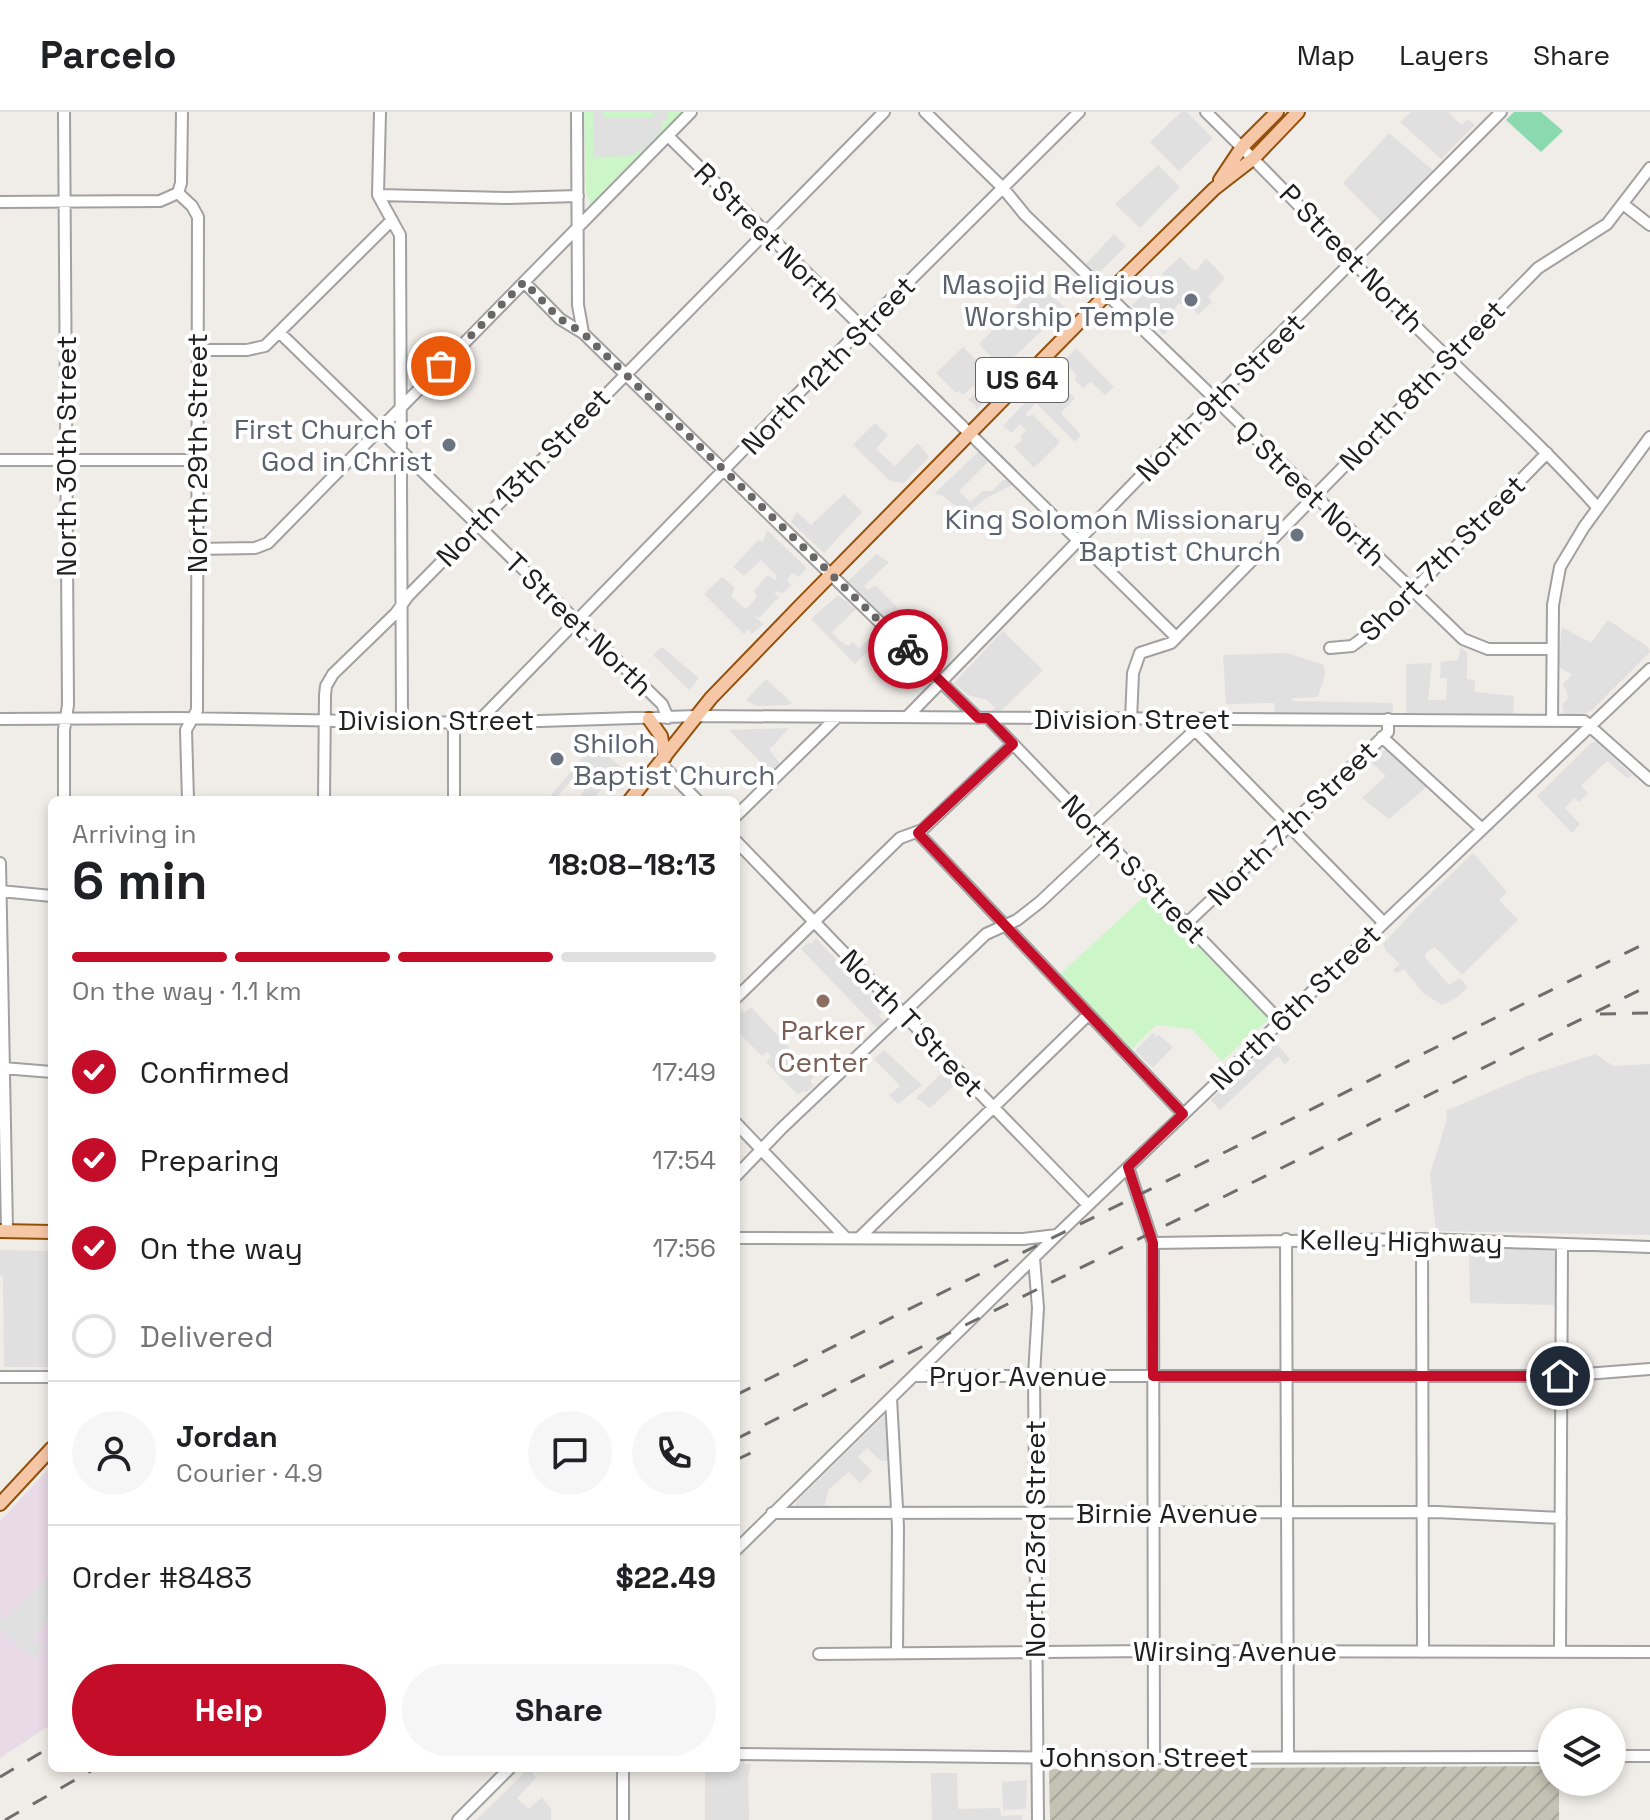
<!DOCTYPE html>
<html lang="en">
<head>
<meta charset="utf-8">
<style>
  body { margin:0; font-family:"Space Grotesk",sans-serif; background:#f6f6f6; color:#202124; height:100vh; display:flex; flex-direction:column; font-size:30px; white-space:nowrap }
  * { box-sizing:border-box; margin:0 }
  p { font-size:26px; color:#757577 }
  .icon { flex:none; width:44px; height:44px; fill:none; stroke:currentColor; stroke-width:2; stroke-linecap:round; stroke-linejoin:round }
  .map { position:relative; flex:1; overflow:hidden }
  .panel { position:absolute; left:48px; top:684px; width:692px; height:976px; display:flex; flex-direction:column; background:#fff; border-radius:12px; box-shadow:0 4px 12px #0003 }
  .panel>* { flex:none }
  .controls { position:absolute; left:1538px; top:1596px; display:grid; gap:16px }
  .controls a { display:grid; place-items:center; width:88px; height:88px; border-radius:50%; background:#fff; box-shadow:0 4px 12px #0003; font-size:40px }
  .pin { position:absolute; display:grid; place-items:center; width:68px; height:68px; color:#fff; margin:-34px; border:4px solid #fff; border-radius:50%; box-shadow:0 2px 8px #0007 }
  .courier { position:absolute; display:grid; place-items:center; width:80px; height:80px; margin:-40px; border:6px solid #c40d29; border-radius:50%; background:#fff; color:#222; box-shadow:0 2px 10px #0007 }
  .head em { font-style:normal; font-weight:700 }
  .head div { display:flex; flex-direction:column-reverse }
  .head { display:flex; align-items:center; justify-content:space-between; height:136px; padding:0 24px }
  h1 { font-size:52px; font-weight:700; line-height:60px }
  .bar { display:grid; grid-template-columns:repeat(4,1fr); gap:12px 8px; align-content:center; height:96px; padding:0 24px }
  .bar i { height:10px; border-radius:6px; background:#e0e0e0 }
  .bar .current { background:#c40d29 }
  .bar p { grid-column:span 4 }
  .line { display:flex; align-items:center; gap:20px; padding:0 24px; border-top:2px solid #e0e0e0 }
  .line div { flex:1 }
  .round { display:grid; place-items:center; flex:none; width:84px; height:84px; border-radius:42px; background:#f6f6f6 }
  ol { padding:0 24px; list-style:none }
  li { display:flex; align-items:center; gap:24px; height:88px }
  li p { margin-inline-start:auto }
  li .icon { padding:8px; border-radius:50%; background:#c40d29; color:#fff; stroke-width:4 }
  li:last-child { color:#757577 }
  li i { width:44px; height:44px; border:4px solid #e0e0e0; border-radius:50% }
  .primary-button { display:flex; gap:16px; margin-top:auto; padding:16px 24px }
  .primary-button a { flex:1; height:92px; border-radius:48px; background:#c40d29; color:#fff; font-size:32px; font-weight:700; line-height:92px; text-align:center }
  .primary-button a+a { background:#f6f6f6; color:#202124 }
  header { display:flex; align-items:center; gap:48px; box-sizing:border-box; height:112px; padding:0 40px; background:#fff; border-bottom:2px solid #e0e0e0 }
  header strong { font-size:38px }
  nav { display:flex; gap:44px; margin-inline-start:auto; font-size:28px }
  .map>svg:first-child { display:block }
</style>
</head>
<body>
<header>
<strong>Parcelo</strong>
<nav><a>Map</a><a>Layers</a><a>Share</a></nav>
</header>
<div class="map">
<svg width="1650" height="1708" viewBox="0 0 1650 1708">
  <defs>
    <pattern id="construction-furrows" width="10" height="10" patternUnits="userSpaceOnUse" patternTransform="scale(2)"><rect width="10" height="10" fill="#c4c2b3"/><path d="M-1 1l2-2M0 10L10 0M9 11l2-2" fill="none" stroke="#a8a69a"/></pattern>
  </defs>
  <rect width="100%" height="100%" fill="#f0ece8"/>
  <!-- industrial -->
  <path fill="#e9dae8" d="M52 1353V1612L0 1646V1409Z"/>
  <!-- construction -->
  <path fill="url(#construction-furrows)" d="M1552 1654V1670H1559V1708H1050L1049 1657Z"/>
  <!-- park -->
  <path fill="#ccf6c8" d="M584 0H684L591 94 586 80Z
    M1148 781 1269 907 1222 949 1192 917 1156 913 1132 937 1057 865Z"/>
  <!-- pitch -->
  <path fill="#8bdaaf" d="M1514 0H1541L1563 19 1541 40 1506 8Z"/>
  <!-- parking -->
  <path fill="#e0e0e0" d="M593 0H603V5H653V0H668V9H662L661 19 653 27 655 29 645 39H636V44L593 45Z
    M1181 0H1187L1213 26 1179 59 1150 30Z
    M1411 0H1448L1461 13 1468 7 1475 13 1441 47 1400 10Z
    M1389 21 1435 60 1384 112 1343 71Z
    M1158 53 1180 75 1140 116 1115 92Z
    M1114 122 1126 134 1096 164 1084 154Z
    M1180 145 1193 158H1197L1206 146 1225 166 1208 185 1212 190 1198 203 1188 190 1184 193 1179 191 1165 209 1170 215 1164 223 1132 193 1154 172 1159 176 1169 168 1162 162Z
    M1037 172 1066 196 1002 256 979 232Z
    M963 235 993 265 989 268 992 271 999 274 976 298 975 293 968 288 977 279 973 274 963 283 959 279 956 281 936 261Z
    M1076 236 1114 275 1105 283 1091 270 1083 276 1075 268 1076 263 1070 256 1052 273 1054 277 1060 273 1075 286 1061 301 1081 323 1075 330 1036 291 1026 302 1028 305 1032 302 1060 330 1034 356 1014 335 1022 328 1020 325 1026 318 1020 312 1012 321 1003 314Z
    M875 311 888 323 876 337 895 354 918 331 929 345 904 371 890 369 853 333Z
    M978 340H982L990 348 959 379 970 390 983 379H992L1003 368 1009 367 1015 372 986 386 970 399 963 400 942 383 934 382Z
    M844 382 862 400 824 441 791 410 797 400 811 413Z
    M767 418 807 456 799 465 792 461 787 468 791 473 783 481 776 479 775 483 779 485 759 506 752 503 764 512 752 522 749 517 744 522 704 482 722 465 735 476 731 484 745 497 749 494 757 485 754 479 767 463 775 468 777 464 761 448 744 464 733 455 758 428 763 430Z
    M876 442 889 450 864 474 869 478 875 473 905 503 893 513 848 469Z
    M838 483 856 497 832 520 841 530 849 534 853 530 859 537 876 520 882 525 855 552 811 507Z
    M1608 508 1648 535 1650 540 1592 598 1587 601 1564 603 1562 592 1567 588 1568 584 1563 572 1572 562 1558 555 1562 515 1591 531Z
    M1003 519 1043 558 1002 598 991 600 995 596 987 588 968 583 954 571Z
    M662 535 699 566 689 578 653 543Z
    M1461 535 1467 541V567L1475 568 1474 580 1514 584 1513 602 1406 601V552L1432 551 1428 588H1446L1447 566H1440L1441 550 1458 548Z
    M1287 541 1324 553 1325 563 1318 585 1293 586 1292 589 1393 591V602H1275L1274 591 1226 592 1223 543Z
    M766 567 792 591 788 593 756 594 746 588Z
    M789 616 769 638 781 653 771 661 729 618Z
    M1597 630 1633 664 1627 666 1607 649 1581 674 1588 681 1579 690 1574 686 1565 696 1580 712 1572 721 1537 684 1591 631Z
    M597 635 630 662 626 667 632 669 621 679 610 667 592 688H577L593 666 592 659 581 656 555 688H547L588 639 592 642Z
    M1388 635 1430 672 1389 707 1362 686 1386 664 1371 650Z
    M1473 741 1507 780 1499 788 1518 808 1462 863 1435 835 1426 841 1425 845 1449 873 1460 866 1468 875 1456 886 1442 893 1424 882 1404 857 1397 861 1393 858 1400 852 1387 840 1383 832 1417 795Z
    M816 826 883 898 879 904 885 909 877 916 801 837 808 830 811 832Z
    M751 895 815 963 810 969 814 974 806 980 803 979 798 983 766 950 771 945 769 942 767 940 762 944 736 918V900L739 897 744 901Z
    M1153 921 1157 925 1158 922 1173 935 1153 956 1135 939Z
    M1273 928 1290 947 1285 953 1278 944 1220 998 1211 988Z
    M884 938 922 973 898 992 889 983 900 974 874 947Z
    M1596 942 1613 954 1650 952V1123L1436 1119 1430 1062 1447 1008 1446 999 1527 964Z
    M945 958 958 970 930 996 916 986Z
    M1475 1132 1560 1140V1193L1470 1191 1469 1141 1476 1137Z
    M0 1138 52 1139V1255H4L3 1164 0 1163Z
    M896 1292 892 1348 881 1349 867 1336 858 1345 872 1359 860 1371 849 1360 828 1378 824 1398H798L795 1396 796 1390Z
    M52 1460V1503L32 1528 45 1534 34 1546 0 1518V1505L5 1508Z
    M736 1647H746L744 1652H751L748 1664 749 1708H705V1656H736Z
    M529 1656 536 1666 517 1686 529 1697 542 1685 551 1697V1708H476Z
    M931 1661H957L958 1697 1000 1696 1001 1704 1022 1703V1708H932Z
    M1027 1668 1026 1697 1003 1698 1002 1670Z"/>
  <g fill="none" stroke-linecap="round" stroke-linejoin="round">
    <!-- minor casing -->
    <g stroke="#a1a1a1" stroke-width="14">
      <path id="minor" d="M380 0 378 83 400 123 402 609
        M577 0 578 193 583 221
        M925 0 1003 76 1025 103 1463 527 1488 537H1552
        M1206 0C1266 59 1324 119 1381 179 1452 254 1530 319 1598 396
        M669 25 1176 525
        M178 81 192 94 198 105 197 598 186 618 188 688
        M178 81 181 71 182 0
        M378 83 506 86 578 84
        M0 90 160 89 178 81
        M1623 92 1650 113
        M524 170 560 207 583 221 978 606
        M280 221 662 592 668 606
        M198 238H247L265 234 392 108
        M0 348H196
        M196 437 255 436 268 431 691 0
        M1330 536 1352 534 1380 513 1547 341
        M907 605 1236 266 1501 0
        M988 606 1280 909
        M0 607 178 606 477 611 697 604 1584 609 1650 668
        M1131 608 1133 561 1140 541 1171 531 1538 156 1607 112 1650 56
        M1552 608 1553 493 1560 455 1584 415 1650 325
        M454 610V688
        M477 611 861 217 1079 0
        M1195 618 1384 811
        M1382 625 1482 717
        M660 651 697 688
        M64 688V618L68 593 64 0
        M324 688 325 583 326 574 333 562 396 501 408 484 884 0
        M736 704 837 605
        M1092 714 1195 618
        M918 721 1183 1002
        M736 729 1088 1093
        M0 751 7 1119
        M0 779 52 784
        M1186 812 1388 620V607
        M736 886 900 726 922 718 1013 632
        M3 956 52 960
        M736 1011 846 1126
        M1128 1055 1153 1131 1154 1646
        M736 1064 781 1017 986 822 1017 808 1040 790 1106 728
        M736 1126 1023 1127 1057 1123
        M859 1126 1088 903
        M1286 1127 1288 1644
        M1422 1127 1423 1540
        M1153 1131 1422 1127 1650 1135
        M1034 1146 1038 1196 1034 1263 1038 1708
        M914 1264H1560L1650 1257
        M0 1265H52
        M891 1286 898 1415 897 1541
        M772 1401 1436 1400 1561 1406
        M736 1438 1057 1123 1650 557
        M1560 1540 1562 1133
        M819 1542 1153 1539 1650 1540
        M736 1642 1092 1646 1552 1645
        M1612 1644H1650
        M458 1708 510 1656
        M623 1708V1656"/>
    </g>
    <!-- major casing -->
    <g stroke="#93500a" stroke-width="16">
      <path id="major" d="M1220 68 1242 35 1277 0
        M649 607 661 624 665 645
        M630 688 711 586 802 492 1107 182 1214 77 1254 46 1298 0
        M0 1119 52 1120
        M0 1392 52 1336"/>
    </g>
    <!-- minor -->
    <use href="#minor" stroke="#fff" stroke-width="10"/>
    <!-- major -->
    <use href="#major" stroke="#f6c7a6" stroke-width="12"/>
    <!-- rail -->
    <path stroke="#6e6e6e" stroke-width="3" stroke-dasharray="16 16" stroke-linecap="butt" d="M1600 902 1650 901
      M736 1283 1650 829
      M736 1327 1650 873
      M736 1348 753 1340
      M0 1665 52 1634
      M5 1708 96 1656"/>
  </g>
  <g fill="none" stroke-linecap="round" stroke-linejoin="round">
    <!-- done -->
    <path stroke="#696766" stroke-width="8" stroke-dasharray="0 14.4" d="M441 254 524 170 560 207 583 221 908 537"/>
    <!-- route -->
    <path stroke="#c40d29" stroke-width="10" d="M908 537 978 606H988L1013 632 918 721 1183 1002 1128 1055 1153 1131V1264H1560"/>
  </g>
  <!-- markers -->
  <g fill="#6b7280" stroke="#fff" stroke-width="3">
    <circle cx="1191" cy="188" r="8"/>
    <circle cx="449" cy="333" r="8"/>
    <circle cx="1297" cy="423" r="8"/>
    <circle cx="557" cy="647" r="8"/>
  </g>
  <circle fill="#8d6e63" stroke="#fff" stroke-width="3" cx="823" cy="889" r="8"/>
  <g text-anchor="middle" stroke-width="8" stroke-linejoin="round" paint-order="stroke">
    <!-- shield labels -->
    <rect fill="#fff" stroke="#636363" stroke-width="2" x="976" y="246" width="92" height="44" rx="6"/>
    <g font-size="26" font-weight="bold" fill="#202020">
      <text x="1022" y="277">US 64</text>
    </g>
    <!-- street labels -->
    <g font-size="28" fill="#202020" stroke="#fff">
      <text transform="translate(768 124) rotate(45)" y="10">R Street North</text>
      <text transform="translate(1352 146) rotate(46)" y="10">P Street North</text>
      <text transform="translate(828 253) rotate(-46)" y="10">North 12th Street</text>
      <text transform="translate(1422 273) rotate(-46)" y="10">North 8th Street</text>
      <text transform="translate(1220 285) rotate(-45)" y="10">North 9th Street</text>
      <text transform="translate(197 341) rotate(-90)" y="10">North 29th Street</text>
      <text transform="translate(66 344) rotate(-90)" y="10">North 30th Street</text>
      <text transform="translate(523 365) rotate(-46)" y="10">North 13th Street</text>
      <text transform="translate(1311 381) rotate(44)" y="10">Q Street North</text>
      <text transform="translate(1442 446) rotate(-45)" y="10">Short 7th Street</text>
      <text transform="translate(579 512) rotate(44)" y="10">T Street North</text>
      <text x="1132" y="617">Division Street</text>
      <text x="436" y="618">Division Street</text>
      <text transform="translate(1292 711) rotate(-44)" y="10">North 7th Street</text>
      <text transform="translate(1134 757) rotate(46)" y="10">North S Street</text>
      <text transform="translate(1295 895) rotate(-44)" y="10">North 6th Street</text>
      <text transform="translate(912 911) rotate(46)" y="10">North T Street</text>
      <text transform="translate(1401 1129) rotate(1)" y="10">Kelley Highway</text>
      <text x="1018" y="1274">Pryor Avenue</text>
      <text x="1167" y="1411">Birnie Avenue</text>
      <text transform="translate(1035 1427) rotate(-90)" y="10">North 23rd Street</text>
      <text x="1235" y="1549">Wirsing Avenue</text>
      <text x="1144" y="1655">Johnson Street</text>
    </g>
    <!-- worship labels -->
    <g font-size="28" fill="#5b616d" stroke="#fff" text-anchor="end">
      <text x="1175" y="182">Masojid Religious<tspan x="1175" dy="32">Worship Temple</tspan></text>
      <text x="433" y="327">First Church of<tspan x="433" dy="32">God in Christ</tspan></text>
      <text x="1281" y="417">King Solomon Missionary<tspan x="1281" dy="32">Baptist Church</tspan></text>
      <text x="573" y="641" text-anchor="start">Shiloh<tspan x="573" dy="32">Baptist Church</tspan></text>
    </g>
    <!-- education labels -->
    <g font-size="28" fill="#785e54" stroke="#fff">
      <text x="823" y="928">Parker<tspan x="823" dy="32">Center</tspan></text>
    </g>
  </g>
</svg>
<div class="controls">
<a><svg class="icon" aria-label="layers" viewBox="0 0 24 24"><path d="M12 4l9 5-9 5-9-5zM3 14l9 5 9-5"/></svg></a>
</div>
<div class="pin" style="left:441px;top:254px;background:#ea580c"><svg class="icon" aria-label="bag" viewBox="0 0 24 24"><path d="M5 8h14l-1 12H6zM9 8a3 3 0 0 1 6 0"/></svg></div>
<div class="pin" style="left:1560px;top:1264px;background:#1f2937"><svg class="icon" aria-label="home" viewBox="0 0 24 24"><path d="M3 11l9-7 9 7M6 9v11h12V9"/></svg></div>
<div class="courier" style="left:908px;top:537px"><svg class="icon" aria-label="bike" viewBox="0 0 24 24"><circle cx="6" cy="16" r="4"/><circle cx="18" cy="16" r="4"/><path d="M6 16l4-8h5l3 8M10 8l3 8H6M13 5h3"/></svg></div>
<section class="panel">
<div class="head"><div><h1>6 min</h1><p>Arriving in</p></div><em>18:08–18:13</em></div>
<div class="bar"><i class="current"></i><i class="current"></i><i class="current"></i><i></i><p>On the way · 1.1 km</p></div>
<ol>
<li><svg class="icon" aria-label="check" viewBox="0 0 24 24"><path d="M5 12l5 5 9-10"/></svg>Confirmed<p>17:49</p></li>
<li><svg class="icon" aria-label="check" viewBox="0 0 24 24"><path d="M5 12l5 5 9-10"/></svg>Preparing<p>17:54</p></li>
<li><svg class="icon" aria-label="check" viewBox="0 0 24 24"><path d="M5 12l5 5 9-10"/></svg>On the way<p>17:56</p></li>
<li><i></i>Delivered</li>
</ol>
<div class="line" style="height:144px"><a class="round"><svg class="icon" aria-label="person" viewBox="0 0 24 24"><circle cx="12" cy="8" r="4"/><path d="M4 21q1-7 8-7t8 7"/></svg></a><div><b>Jordan</b><p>Courier · 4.9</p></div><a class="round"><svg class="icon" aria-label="chat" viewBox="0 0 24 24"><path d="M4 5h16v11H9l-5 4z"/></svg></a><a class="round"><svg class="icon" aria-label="phone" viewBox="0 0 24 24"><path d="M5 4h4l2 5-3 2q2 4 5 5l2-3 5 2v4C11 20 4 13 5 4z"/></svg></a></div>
<div class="line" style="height:104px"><div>Order #8483</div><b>$22.49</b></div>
<div class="primary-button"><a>Help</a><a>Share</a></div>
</section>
</div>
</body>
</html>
